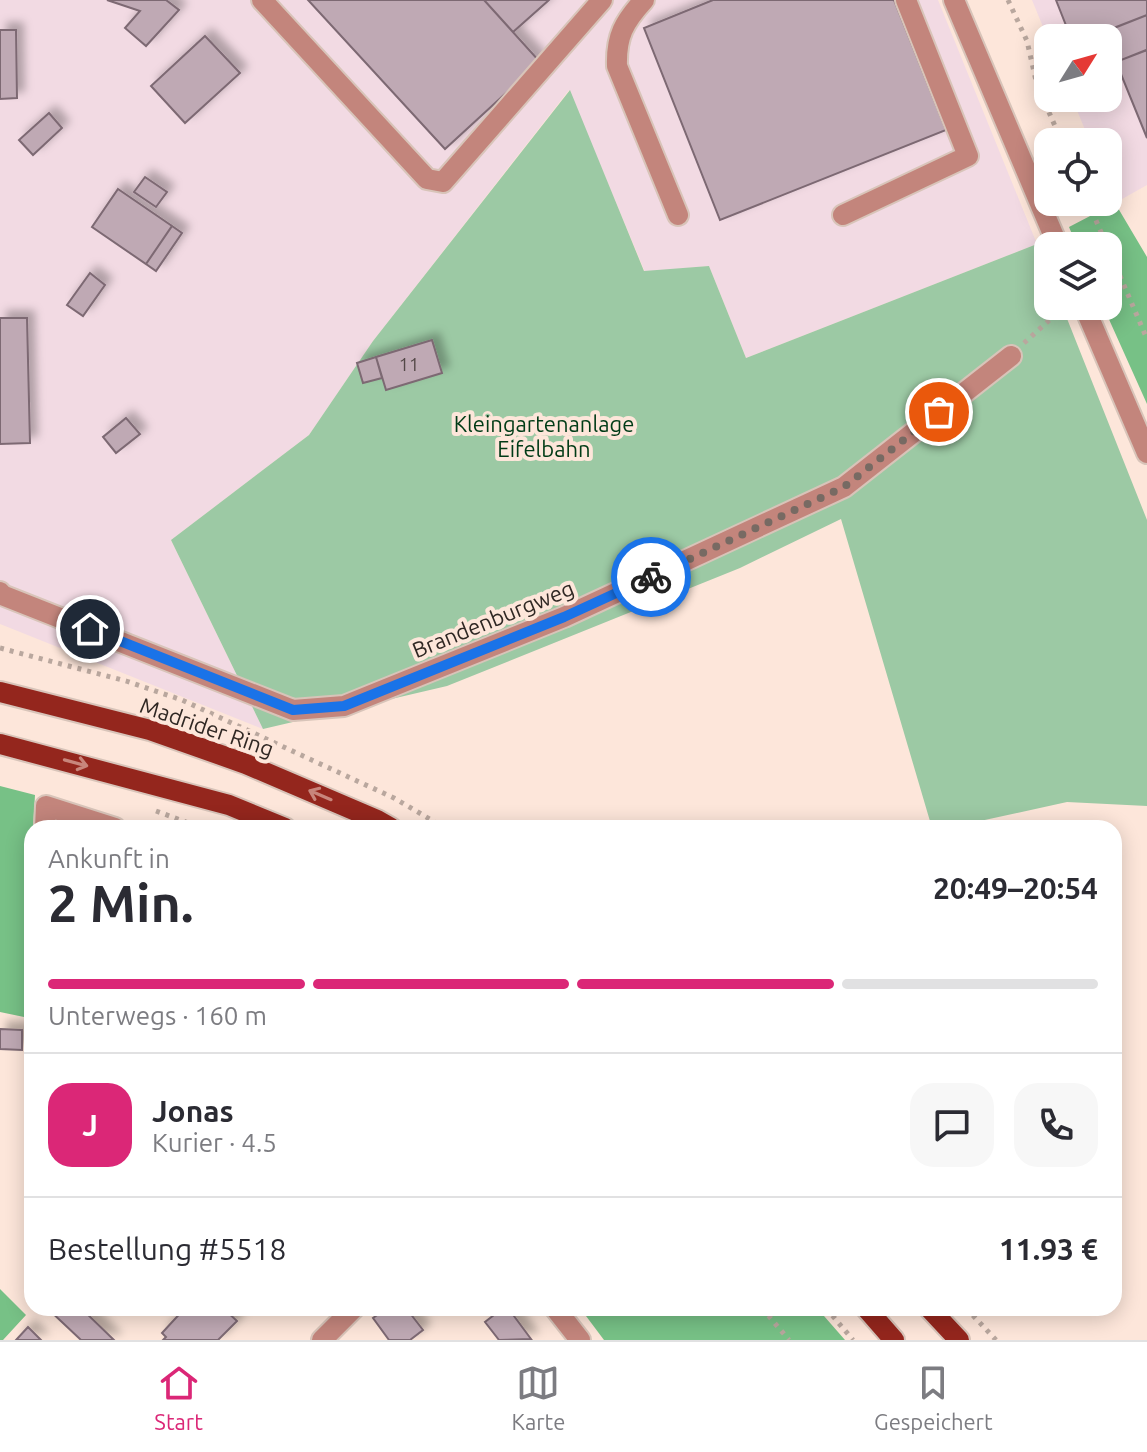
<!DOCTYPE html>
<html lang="de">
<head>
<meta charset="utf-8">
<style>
  body { margin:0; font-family:Ubuntu,sans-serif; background:#f7f7f7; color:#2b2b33; height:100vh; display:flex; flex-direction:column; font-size:30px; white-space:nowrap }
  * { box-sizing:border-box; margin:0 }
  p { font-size:26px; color:#7c7c81 }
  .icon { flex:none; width:44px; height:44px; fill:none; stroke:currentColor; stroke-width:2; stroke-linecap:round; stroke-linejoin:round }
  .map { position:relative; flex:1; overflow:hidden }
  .drawer { position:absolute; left:24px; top:820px; width:1098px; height:496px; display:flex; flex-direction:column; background:#fff; border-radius:24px; box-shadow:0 4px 20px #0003 }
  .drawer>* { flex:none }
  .needle { width:52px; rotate:53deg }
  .buttons { position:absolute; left:1034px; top:24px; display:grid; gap:16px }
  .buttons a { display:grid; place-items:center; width:88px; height:88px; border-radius:16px; background:#fff; box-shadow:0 4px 20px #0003; font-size:40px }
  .pin { position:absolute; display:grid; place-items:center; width:68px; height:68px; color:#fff; margin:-34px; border:4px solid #fff; border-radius:50%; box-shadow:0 2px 8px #0007 }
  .courier { position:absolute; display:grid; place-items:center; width:80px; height:80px; margin:-40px; border:6px solid #1a73e8; border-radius:50%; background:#fff; color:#222; box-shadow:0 2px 10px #0007 }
  .head em { font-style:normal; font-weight:600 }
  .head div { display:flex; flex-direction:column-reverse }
  .head { display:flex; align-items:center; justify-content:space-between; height:136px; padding:0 24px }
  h1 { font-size:52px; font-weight:600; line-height:60px }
  .bar { display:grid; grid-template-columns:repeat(4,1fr); gap:12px 8px; align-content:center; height:96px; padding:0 24px }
  .bar i { height:10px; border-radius:6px; background:#e1e1e2 }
  .bar .current { background:#db2777 }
  .bar p { grid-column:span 4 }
  .line { display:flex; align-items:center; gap:20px; padding:0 24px; border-top:2px solid #e1e1e2 }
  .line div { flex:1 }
  .round { display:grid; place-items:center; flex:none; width:84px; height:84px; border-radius:24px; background:#f7f7f7 }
  .tabs { display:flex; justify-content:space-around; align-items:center; height:112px; border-top:2px solid #e1e1e2; background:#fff; font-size:22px; color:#7c7c81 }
  .tabs a { display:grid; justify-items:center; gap:4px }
  .tabs .current { color:#db2777 }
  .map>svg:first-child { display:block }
</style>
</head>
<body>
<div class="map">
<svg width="1147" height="1340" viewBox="0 0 1147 1340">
  <defs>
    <filter id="shadow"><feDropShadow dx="7" dy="-7" stdDeviation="4" flood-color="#0004"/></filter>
  </defs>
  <rect width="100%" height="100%" fill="#fde6da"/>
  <!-- industrial -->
  <path fill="#f2dae3" d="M0 0H938L1037 244 746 358 709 266 645 272 569 90 373 341 309 435 171 540 263 729 0 624Z
    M1032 0H1147V185L1115 203 1108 187V142H1090L1072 98H1108V38L1048 39Z"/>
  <!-- green -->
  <path fill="#9cc9a4" d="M570 90 644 271 709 266 746 358 1037 244 1048 272V306H1062L1147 520V806L1067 802 948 828H932L841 519 740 568 447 686 263 729 171 540 309 435 373 341Z"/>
  <!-- forest -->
  <path fill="#77c186" d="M1115 203 1147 257V404L1103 306H1108V246H1077L1069 227Z
    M0 786 35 795 33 828H32L24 1017 0 1012Z
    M0 1289 26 1315 3 1340H0Z
    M580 1308H817L845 1340H604Z"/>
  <!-- building -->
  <path fill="#bfa9b4" stroke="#7d6973" stroke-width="2" filter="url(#shadow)" d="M107 0H166L179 10 146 46 125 28 140 11Z
    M308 0H484L540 62 445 149Z
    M484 0H549L513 32Z
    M713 0H894L946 130 720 220 644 28Z
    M1056 0H1147V15L1088 38H1071Z
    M1147 15V50L1116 62 1104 32Z
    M0 30H16L17 98 0 99Z
    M205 36 240 73 185 123 151 86Z
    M1146 50 1147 52V138L1116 62Z
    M49 113 62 128 33 155 19 140Z
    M145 177 167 192 156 207 134 192Z
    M118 189 172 226 146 264 92 227Z
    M172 226 182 233 156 271 146 264Z
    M90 273 105 285 83 316 67 305Z
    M0 318H27L30 443 0 444Z
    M432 340 442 373 386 390 376 357Z
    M376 357 382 378 363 383 357 363Z
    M126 418 140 434 116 453 103 437Z
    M0 1029 22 1030V1050L0 1049Z
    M47 1308H81L114 1340H81Z
    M185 1308 191 1311 194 1308H223L237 1321 218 1340H163L166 1337 162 1333Z
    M387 1308H406L423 1330 410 1340H389L373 1318Z
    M503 1308H508L531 1339 499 1340 485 1322Z
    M28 1327 41 1340H16Z"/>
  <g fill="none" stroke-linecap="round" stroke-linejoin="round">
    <!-- minor casing -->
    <g stroke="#d8c4b9" stroke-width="24">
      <path id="minor" d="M262 0 427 179 443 182 602 0
        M644 0C624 22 616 36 617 66L678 215
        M954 0 1058 246
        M843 215 968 156 906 0
        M1084 306 1147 453
        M0 592 2 595 293 710 344 706 564 617 844 487 1011 356
        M45 828 46 806 115 828
        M555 1308 580 1340
        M322 1340 354 1308"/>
    </g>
    <!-- major casing -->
    <g stroke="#d8c4b9" stroke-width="24">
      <path id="major" d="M0 692 150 730 246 764 377 820 391 828
        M0 744 229 805 285 828
        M866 1308 894 1340
        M929 1308 959 1340"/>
    </g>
    <!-- path -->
    <path stroke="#b9a79e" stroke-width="5" stroke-dasharray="4 6" stroke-linecap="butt" d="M1008 0 1027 41 1037 85 1062 142
      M1088 202 1107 246
      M1108 248 1147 339
      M1024 343 1064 307
      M0 648 126 681 182 700 394 798 445 828
      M156 811 202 828
      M762 1308 789 1340
      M826 1308 853 1340
      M966 1308 996 1340"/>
    <!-- minor -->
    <use href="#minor" stroke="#c3857c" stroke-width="20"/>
    <!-- major -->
    <use href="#major" stroke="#94261d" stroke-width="20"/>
  </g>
  <!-- one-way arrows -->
  <defs><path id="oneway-shaft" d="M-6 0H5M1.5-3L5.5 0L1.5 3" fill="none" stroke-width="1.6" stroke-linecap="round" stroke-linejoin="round" transform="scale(2)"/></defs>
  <g stroke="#c8867c">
    <use href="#oneway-shaft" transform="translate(76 763) rotate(15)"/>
    <use href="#oneway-shaft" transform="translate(320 795) rotate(-157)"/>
  </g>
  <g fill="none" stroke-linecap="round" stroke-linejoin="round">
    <!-- done -->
    <path stroke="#776a63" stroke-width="8" stroke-dasharray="0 14.4" d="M651 577 844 487 939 412"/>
    <!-- route -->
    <path stroke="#1a73e8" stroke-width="10" d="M90 629 293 710 344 706 564 617 651 577"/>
  </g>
  <g text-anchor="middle" stroke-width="8" stroke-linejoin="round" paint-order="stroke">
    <!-- number labels -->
    <g font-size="18" fill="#534847">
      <text x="409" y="371">11</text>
    </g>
    <!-- park labels -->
    <g font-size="22" fill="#003b16" stroke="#fde6da">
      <text x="544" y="432">Kleingartenanlage<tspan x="544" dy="25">Eifelbahn</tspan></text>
    </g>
    <!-- street labels -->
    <g font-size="22" fill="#2f2723" stroke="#fde6da">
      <text transform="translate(493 619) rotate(-22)" y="8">Brandenburgweg</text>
      <text transform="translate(207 727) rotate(19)" y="8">Madrider Ring</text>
    </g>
  </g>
</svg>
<div class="buttons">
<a><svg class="needle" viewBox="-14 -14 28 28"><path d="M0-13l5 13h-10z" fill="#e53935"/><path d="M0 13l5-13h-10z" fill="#7c7c81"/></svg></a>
<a><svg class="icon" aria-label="locate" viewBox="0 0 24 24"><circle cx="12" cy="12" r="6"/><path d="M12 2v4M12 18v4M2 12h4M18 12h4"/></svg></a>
<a><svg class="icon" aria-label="layers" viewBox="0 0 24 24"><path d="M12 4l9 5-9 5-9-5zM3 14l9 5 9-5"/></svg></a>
</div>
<div class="pin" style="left:939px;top:412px;background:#ea580c"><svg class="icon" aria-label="bag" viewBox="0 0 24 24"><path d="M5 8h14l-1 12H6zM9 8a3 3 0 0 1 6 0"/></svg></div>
<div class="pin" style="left:90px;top:629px;background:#1f2937"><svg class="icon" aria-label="home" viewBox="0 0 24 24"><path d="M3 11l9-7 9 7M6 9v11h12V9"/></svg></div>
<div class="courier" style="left:651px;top:577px"><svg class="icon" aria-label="bike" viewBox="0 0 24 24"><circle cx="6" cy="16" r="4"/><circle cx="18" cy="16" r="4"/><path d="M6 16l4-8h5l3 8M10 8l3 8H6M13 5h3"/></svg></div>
<section class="drawer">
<div class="head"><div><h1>2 Min.</h1><p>Ankunft in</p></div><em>20:49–20:54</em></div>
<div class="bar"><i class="current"></i><i class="current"></i><i class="current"></i><i></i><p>Unterwegs · 160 m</p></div>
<div class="line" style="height:144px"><b class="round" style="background:#db2777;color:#fff">J</b><div><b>Jonas</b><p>Kurier · 4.5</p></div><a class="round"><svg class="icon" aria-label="chat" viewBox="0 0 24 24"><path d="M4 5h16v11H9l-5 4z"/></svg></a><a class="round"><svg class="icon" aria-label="phone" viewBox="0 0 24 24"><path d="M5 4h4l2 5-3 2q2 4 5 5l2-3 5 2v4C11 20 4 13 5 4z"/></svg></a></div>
<div class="line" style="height:104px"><div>Bestellung #5518</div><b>11.93 €</b></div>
</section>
</div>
<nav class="tabs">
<a class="current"><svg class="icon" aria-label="home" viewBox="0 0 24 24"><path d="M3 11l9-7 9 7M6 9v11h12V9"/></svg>Start</a>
<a><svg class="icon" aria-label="map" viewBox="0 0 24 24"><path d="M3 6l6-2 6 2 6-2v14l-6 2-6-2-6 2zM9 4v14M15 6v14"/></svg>Karte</a>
<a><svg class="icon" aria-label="saved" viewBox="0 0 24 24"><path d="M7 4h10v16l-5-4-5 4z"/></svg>Gespeichert</a>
</nav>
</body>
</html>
